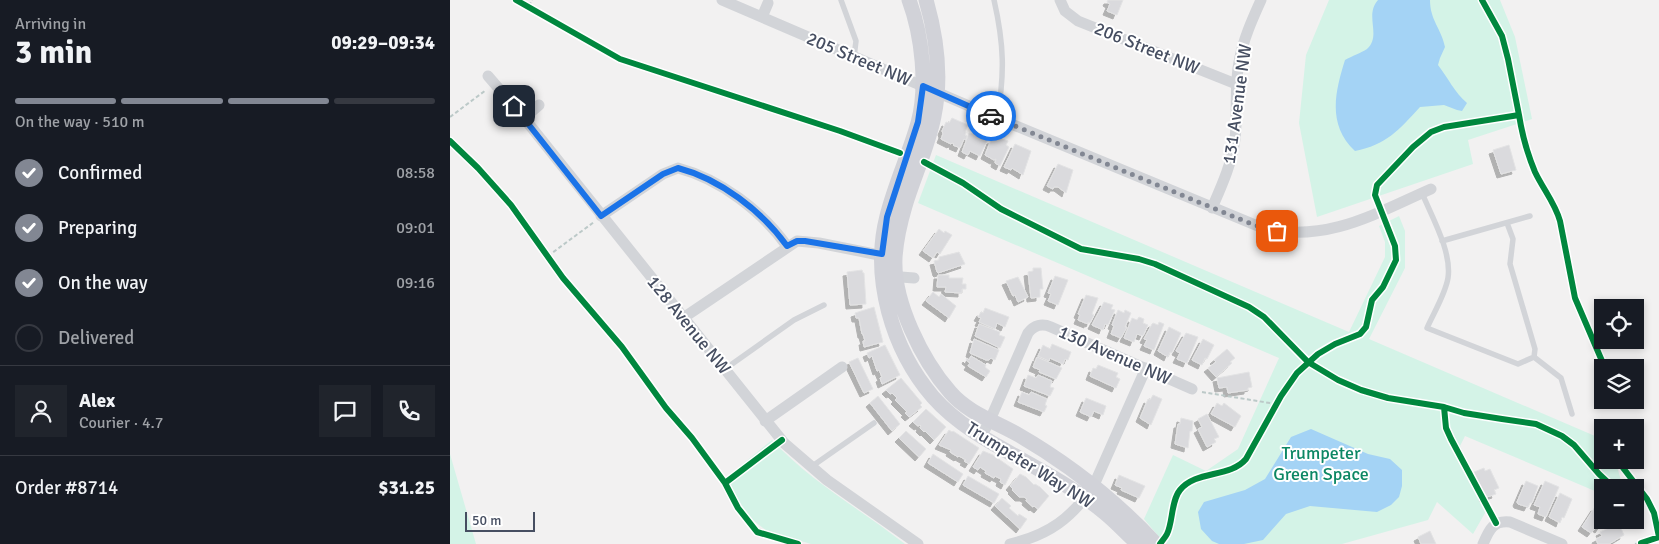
<!DOCTYPE html>
<html lang="en">
<head>
<meta charset="utf-8">
<style>
  body { margin:0; font-family:Signika,sans-serif; background:#20242c; color:#f1f3f6; height:100vh; display:flex; flex-direction:column; font-size:19px; white-space:nowrap }
  * { box-sizing:border-box; margin:0 }
  p { font-size:16px; color:#9ea1a6 }
  .icon { flex:none; width:28px; height:28px; fill:none; stroke:currentColor; stroke-width:2; stroke-linecap:round; stroke-linejoin:round }
  .map { position:relative; flex:1; overflow:hidden }
  .panel { display:flex; flex-direction:column; background:#171b24; width:450px }
  .panel>* { flex:none }
  .buttons { position:absolute; left:1144px; top:299px; display:grid; gap:10px }
  .buttons a { display:grid; place-items:center; width:50px; height:50px; border-radius:0px; background:#171b24; box-shadow:0 2px 8px #0003; font-size:25px }
  .scale { position:absolute; left:15px; bottom:12px; width:70px; box-sizing:border-box; padding-left:5px; border:2px solid #464e61; border-top:0; font-size:14px; line-height:18px; white-space:nowrap; color:#464e61; -webkit-text-stroke:4px #fff; paint-order:stroke }
  .pin { position:absolute; display:grid; place-items:center; width:42px; height:42px; color:#fff; margin:-21px; border-radius:10px; box-shadow:0 2px 8px #0006 }
  .courier { position:absolute; display:grid; place-items:center; width:50px; height:50px; margin:-25px; border:4px solid #1a73e8; border-radius:50%; background:#fff; color:#222; box-shadow:0 1px 6px #0007 }
  .headline em { font-style:normal; font-weight:700 }
  .headline div { display:flex; flex-direction:column-reverse }
  .headline { display:flex; align-items:center; justify-content:space-between; height:85px; padding:0 15px }
  h1 { font-size:32px; font-weight:700; line-height:38px }
  .bar { display:grid; grid-template-columns:repeat(4,1fr); gap:8px 5px; align-content:center; height:60px; padding:0 15px }
  .bar i { height:6px; border-radius:4px; background:#363941 }
  .bar .current { background:#828793 }
  .bar p { grid-column:span 4 }
  .line { display:flex; align-items:center; gap:12px; padding:0 15px; border-top:1px solid #363941 }
  .line div { flex:1 }
  .round { display:grid; place-items:center; flex:none; width:52px; height:52px; border-radius:0px; background:#20242c }
  ol { padding:0 15px; list-style:none }
  li { display:flex; align-items:center; gap:15px; height:55px }
  li p { margin-inline-start:auto }
  li .icon { padding:5px; border-radius:50%; background:#828793; color:#fff; stroke-width:4 }
  li:last-child { color:#9ea1a6 }
  li i { width:28px; height:28px; border:2px solid #363941; border-radius:50% }
  main { display:flex; flex:1; min-height:0 }
  .map>svg:first-child { display:block }
</style>
</head>
<body>
<main>
<section class="panel">
<div class="headline"><div><h1>3 min</h1><p>Arriving in</p></div><em>09:29–09:34</em></div>
<div class="bar"><i class="current"></i><i class="current"></i><i class="current"></i><i></i><p>On the way · 510 m</p></div>
<ol>
<li><svg class="icon" aria-label="check" viewBox="0 0 24 24"><path d="M5 12l5 5 9-10"/></svg>Confirmed<p>08:58</p></li>
<li><svg class="icon" aria-label="check" viewBox="0 0 24 24"><path d="M5 12l5 5 9-10"/></svg>Preparing<p>09:01</p></li>
<li><svg class="icon" aria-label="check" viewBox="0 0 24 24"><path d="M5 12l5 5 9-10"/></svg>On the way<p>09:16</p></li>
<li><i></i>Delivered</li>
</ol>
<div class="line" style="height:90px"><a class="round"><svg class="icon" aria-label="person" viewBox="0 0 24 24"><circle cx="12" cy="8" r="4"/><path d="M4 21q1-7 8-7t8 7"/></svg></a><div><b>Alex</b><p>Courier · 4.7</p></div><a class="round"><svg class="icon" aria-label="chat" viewBox="0 0 24 24"><path d="M4 5h16v11H9l-5 4z"/></svg></a><a class="round"><svg class="icon" aria-label="phone" viewBox="0 0 24 24"><path d="M5 4h4l2 5-3 2q2 4 5 5l2-3 5 2v4C11 20 4 13 5 4z"/></svg></a></div>
<div class="line" style="height:65px"><div>Order #8714</div><b>$31.25</b></div>
</section>
<div class="map">
<svg width="1209" height="544" viewBox="0 0 1209 544">
  <defs>
    <filter id="shadow"><feDropShadow dx="-4" dy="4" stdDeviation="0" flood-color="#0004"/></filter>
  </defs>
  <rect width="100%" height="100%" fill="#f2f1f1"/>
  <!-- green -->
  <path fill="#d4f3e7" d="M879 0H1050L1065 37 1082 119 1018 140 1023 164 867 217 849 123 856 55Z
    M486 155 899 332 935 257V242L929 226 949 216 955 231V268L919 339 1152 439V460H1165L1173 487 1152 488V494L1015 436 1010 446 1039 506 1023 534 987 502 978 520 892 544H715L694 519 723 455 756 471 788 449 829 358 468 203Z
    M322 440C361 482 410 509 455 544H361L317 531 300 518 287 501 277 477Z
    M0 454 26 544H0Z"/>
  <!-- water -->
  <path fill="#a4d3f5" d="M928 0H980C980 20 991 28 995 47L990 58 988 65C998 78 1005 93 1017 103L1012 111 1007 110 994 105 970 107C949 130 936 145 905 151 877 125 885 92 895 60 902 56 911 53 917 49 932 35 914 16 928 0Z
    M861 429 918 454 940 459 952 470V486L949 497 941 505 927 512 860 506 836 514 813 540 794 544H769L762 541 751 529 748 512 754 502 795 490 815 479 841 437Z"/>
  <!-- building -->
  <path fill="#dadadd" stroke="#e3e3e4" filter="url(#shadow)" d="M658 0H673L667 15 657 11 660 4 657 2Z
    M502 118 518 125 515 132H516L515 135 517 136 516 140 514 139 510 148 503 145 504 144 502 143 501 144 491 139 493 134 492 131 496 122 499 123Z
    M525 130 537 134 535 138 538 139 530 156 520 151 518 155 512 152 519 133 523 134Z
    M547 137 558 141 556 145 559 147 550 166 545 163 546 159 544 160 535 155 541 140H545Z
    M565 144 581 151 573 175 562 168 561 170 554 167Z
    M1059 145 1066 170 1051 174 1043 150Z
    M608 164 623 170 616 193 608 187H604L603 189 597 186Z
    M489 229 494 233 495 231 502 235 490 254 487 252 483 258 473 251Z
    M509 252 515 264 488 273 487 272 484 261 489 260V257Z
    M583 268H591L593 289H590V297L581 298 578 272 583 271Z
    M412 270 413 273H414L416 304 400 305 397 272Z
    M488 275H499V278H513L512 284H516V289H512V293L495 292 496 287H487Z
    M605 276 618 280 608 305 598 301 601 294 598 293Z
    M568 277 578 297 568 302 565 295 563 296 556 281Z
    M483 292 489 297 491 294 506 306 499 318 476 301Z
    M636 295 648 298 642 314 644 315 640 323 638 322V324L628 320 630 315 628 314Z
    M654 302 663 305 661 309 665 310 658 325 655 324 653 330 642 325Z
    M424 307 433 342 414 347 413 341H415L413 334H412L409 318H406L405 313Z
    M535 308 559 317 555 327 547 323 545 329 529 322 531 318 528 317 531 312 533 313Z
    M668 310 674 313 675 310 681 313 675 327H677L671 338 661 334 664 326 662 325Z
    M689 317 694 319 693 323 698 325 693 336 687 334 684 342 674 338 682 318 687 320Z
    M709 322 714 324 704 350 694 346 697 340 694 339 702 324 703 323 708 325Z
    M529 324 550 332 549 335 555 337 550 348 525 336Z
    M719 327 731 333 722 353 720 352 718 357 708 351Z
    M736 333 748 337 737 363 727 359 730 353 726 351Z
    M524 339 549 350 545 360 541 358 539 360H536L520 353Z
    M753 339 764 345 757 359 755 358 752 365 742 360Z
    M602 344 621 352 618 360 615 359 613 364 600 358 599 361 588 356 593 345 600 349Z
    M435 345 450 375 432 384 430 378 432 377 429 370 427 371 422 356 419 358 417 353Z
    M777 349 785 358 780 362 782 363 766 377 758 368 766 362 764 360Z
    M521 356 536 365 535 367 540 371 536 377 518 366 520 363 516 360 517 358 519 360Z
    M587 357 612 368 606 379 589 372 590 370 583 367Z
    M408 358 423 389 414 393 399 362Z
    M648 365 668 373 666 377 670 379 666 388 640 376 643 368 646 369Z
    M799 372 802 387 798 388V390L778 393 777 387 769 388 767 378Z
    M578 375 586 378 588 375 602 381 600 387 604 388 600 396 574 386Z
    M451 378 472 403 470 405 472 407 459 417 455 413 457 412 445 400 447 398 442 393 440 394 436 390Z
    M572 392 579 395 581 392 597 399 595 405 597 406 594 412 568 402Z
    M703 395 712 399 701 425 690 418 698 399 700 400Z
    M428 396 450 424 442 431 420 403Z
    M636 398 656 406 653 415 644 411 641 417 630 412Z
    M767 403 772 406 774 403 791 416 785 427 761 414Z
    M476 409 496 427 484 440 475 431 474 432 470 428 471 426 470 425 468 426 463 422Z
    M757 414 769 437 764 439 766 442 757 447 748 429 752 427 748 419Z
    M731 418 743 421 742 431H740L738 448 725 444 728 424H730Z
    M499 430 502 432 503 431 529 448 519 464 514 461 516 460 509 456 508 457 500 452 501 450 489 445Z
    M456 431 476 449 469 457 449 438Z
    M533 451 543 455 563 469 555 485 550 482 551 479 545 476 544 478 535 473 536 471 530 467 528 470 523 467Z
    M483 454 513 474 508 482 478 463Z
    M1034 468 1035 471 1040 469 1049 488 1044 490 1046 494 1034 498 1024 472Z
    M570 474 576 477 584 485 585 484 590 487 599 496 588 509 584 506 583 507 576 501 577 499 574 497H569L562 490 563 489 560 486Z
    M669 475 695 486 689 498 671 490 672 488 665 485Z
    M518 476 549 494 544 503 513 485Z
    M1076 481 1088 486 1082 503H1080L1078 507 1068 504 1067 502Z
    M1095 481 1109 487 1096 517 1088 514 1090 507 1084 505Z
    M1110 493 1122 499 1114 518 1112 517 1110 523 1099 517Z
    M552 498 561 506 559 508 568 516 569 514 577 519 570 529 545 506Z
    M1149 505 1152 508V520H1155L1149 529 1146 527 1141 533 1132 527 1145 507 1147 508Z
    M1165 525 1166 528 1170 526 1174 535 1159 544H1148L1146 539 1152 536 1150 532Z
    M980 531 986 544H971L968 537Z"/>
  <g fill="none" stroke-linecap="round" stroke-linejoin="round">
    <!-- path -->
    <path stroke="#bcc9c8" stroke-width="2" stroke-dasharray="4 2.5" stroke-linecap="butt" d="M79 6 82 0
      M0 117 36 90
      M98 256 144 222
      M752 392 826 404
      M1185 544 1191 543"/>
    <!-- lane -->
    <path stroke="#d2d4d8" stroke-width="5.5" d="M391 0 406 41 404 57
      M544 0C554 44 555 74 547 118
      M972 193C982 217 1002 252 998 278 995 295 984 312 977 328L1068 364 1084 357 1085 349 1060 264 1063 239 1057 223
      M992 241 1080 216
      M1084 357 1111 378 1122 414
      M275 369 344 320 374 305
      M361 467 424 423"/>
    <!-- street -->
    <path stroke="#d2d4d8" stroke-width="11" d="M272 0 547 118 815 229C879 242 924 214 981 189
      M610 0 615 11 628 21 786 84
      M312 17 318 3
      M38 76 74 118 334 443 377 480 468 544
      M74 118 89 105
      M762 208C772 185 782 163 785 139 788 113 784 87 789 62 793 40 802 20 811 0
      M151 216 213 174 228 168C270 179 312 211 337 246
      M438 276 464 278
      M233 318 347 241 369 243 439 257
      M315 421 392 367
      M531 437 540 420 578 333C584 325 592 323 601 327L742 389
      M560 544C599 535 622 518 644 485L696 368
      M1033 544C1039 530 1043 520 1060 522L1112 544"/>
    <!-- secondary -->
    <path stroke="#d1d2d8" stroke-width="15" d="M459 0C472 35 478 87 468 123 459 155 445 184 437 216 421 278 442 349 483 397 512 430 554 449 592 471 613 483 636 497 655 513 666 522 677 534 688 544
      M476 0C487 38 492 77 484 116 478 147 464 176 455 206 450 223 446 240 445 258 443 302 472 360 500 392 518 413 544 421 567 434 619 464 665 500 706 544"/>
    <!-- cycleway casing -->
    <g stroke="#fff" stroke-width="9">
      <path id="cycleway" d="M66 0 170 59 390 131 450 153
        M1069 115C1072 134 1077 153 1085 172 1093 189 1105 203 1110 221L1125 298 1155 368
        M0 141 28 168 61 205 113 278 172 347 216 408 242 438 275 483 288 508 307 532 348 544
        M474 162 513 183 551 209 631 249 689 259 705 264 799 307 814 317 858 362 888 380 911 390 938 398 994 407 1014 413 1052 419 1086 424 1112 436 1124 445 1149 474 1164 488
        M994 407 996 428 1001 439 1046 523
        M1167 460 1197 499 1204 513 1209 537 1191 543
        M275 483 332 440
        M710 544C712 541 715 538 717 534 723 522 721 501 730 490 746 470 780 478 796 459L831 396 847 373 868 354 885 344 910 334 916 327 922 300 933 287 946 260 945 246 925 195 927 185 963 147 981 132 994 127 1069 115 1058 59 1052 36 1032 0"/>
    </g>
    <!-- cycleway -->
    <use href="#cycleway" stroke="#00873e" stroke-width="6"/>
  </g>
  <g fill="none" stroke-linecap="round" stroke-linejoin="round">
    <!-- done -->
    <path stroke="#828793" stroke-width="5" stroke-dasharray="0 9" d="M541 116 804 225 827 231"/>
    <!-- route -->
    <path stroke="#1a73e8" stroke-width="6" d="M64 106 151 216 213 174 228 168C270 179 312 211 337 246L347 241H355L432 254 437 217 468 122 473 86 541 116"/>
  </g>
  <g text-anchor="middle" stroke-width="4" stroke-linejoin="round" paint-order="stroke">
    <!-- street labels -->
    <g font-size="18" fill="#464e61" stroke="#fff">
      <text transform="translate(697 48) rotate(22)" y="6">206 Street NW</text>
      <text transform="translate(409 59) rotate(23)" y="6">205 Street NW</text>
      <text transform="translate(787 104) rotate(-82)" y="6">131 Avenue NW</text>
      <text transform="translate(239 325) rotate(51)" y="6">128 Avenue NW</text>
      <text transform="translate(665 355) rotate(24)" y="6">130 Avenue NW</text>
      <text transform="translate(580 465) rotate(32)" y="6">Trumpeter Way NW</text>
    </g>
    <!-- park labels -->
    <g font-size="18" fill="#0c8764" stroke="#fff">
      <text x="871" y="459">Trumpeter<tspan x="871" dy="21">Green Space</tspan></text>
    </g>
  </g>
</svg>
<div class="buttons">
<a><svg class="icon" aria-label="locate" viewBox="0 0 24 24"><circle cx="12" cy="12" r="6"/><path d="M12 2v4M12 18v4M2 12h4M18 12h4"/></svg></a>
<a><svg class="icon" aria-label="layers" viewBox="0 0 24 24"><path d="M12 4l9 5-9 5-9-5zM3 14l9 5 9-5"/></svg></a>
<a>+</a>
<a>−</a>
</div>
<div class="scale">50 m</div>
<div class="pin" style="left:827px;top:231px;background:#ea580c"><svg class="icon" aria-label="bag" viewBox="0 0 24 24"><path d="M5 8h14l-1 12H6zM9 8a3 3 0 0 1 6 0"/></svg></div>
<div class="pin" style="left:64px;top:106px;background:#1f2937"><svg class="icon" aria-label="home" viewBox="0 0 24 24"><path d="M3 11l9-7 9 7M6 9v11h12V9"/></svg></div>
<div class="courier" style="left:541px;top:116px"><svg class="icon" aria-label="car" viewBox="0 0 24 24"><path d="M5 17H2v-5l4-1 3-4h7l3 4 3 1v5h-3M9 17h6M6 11h13"/><circle cx="7" cy="17" r="2"/><circle cx="17" cy="17" r="2"/></svg></div>
</div>
</main>
</body>
</html>
